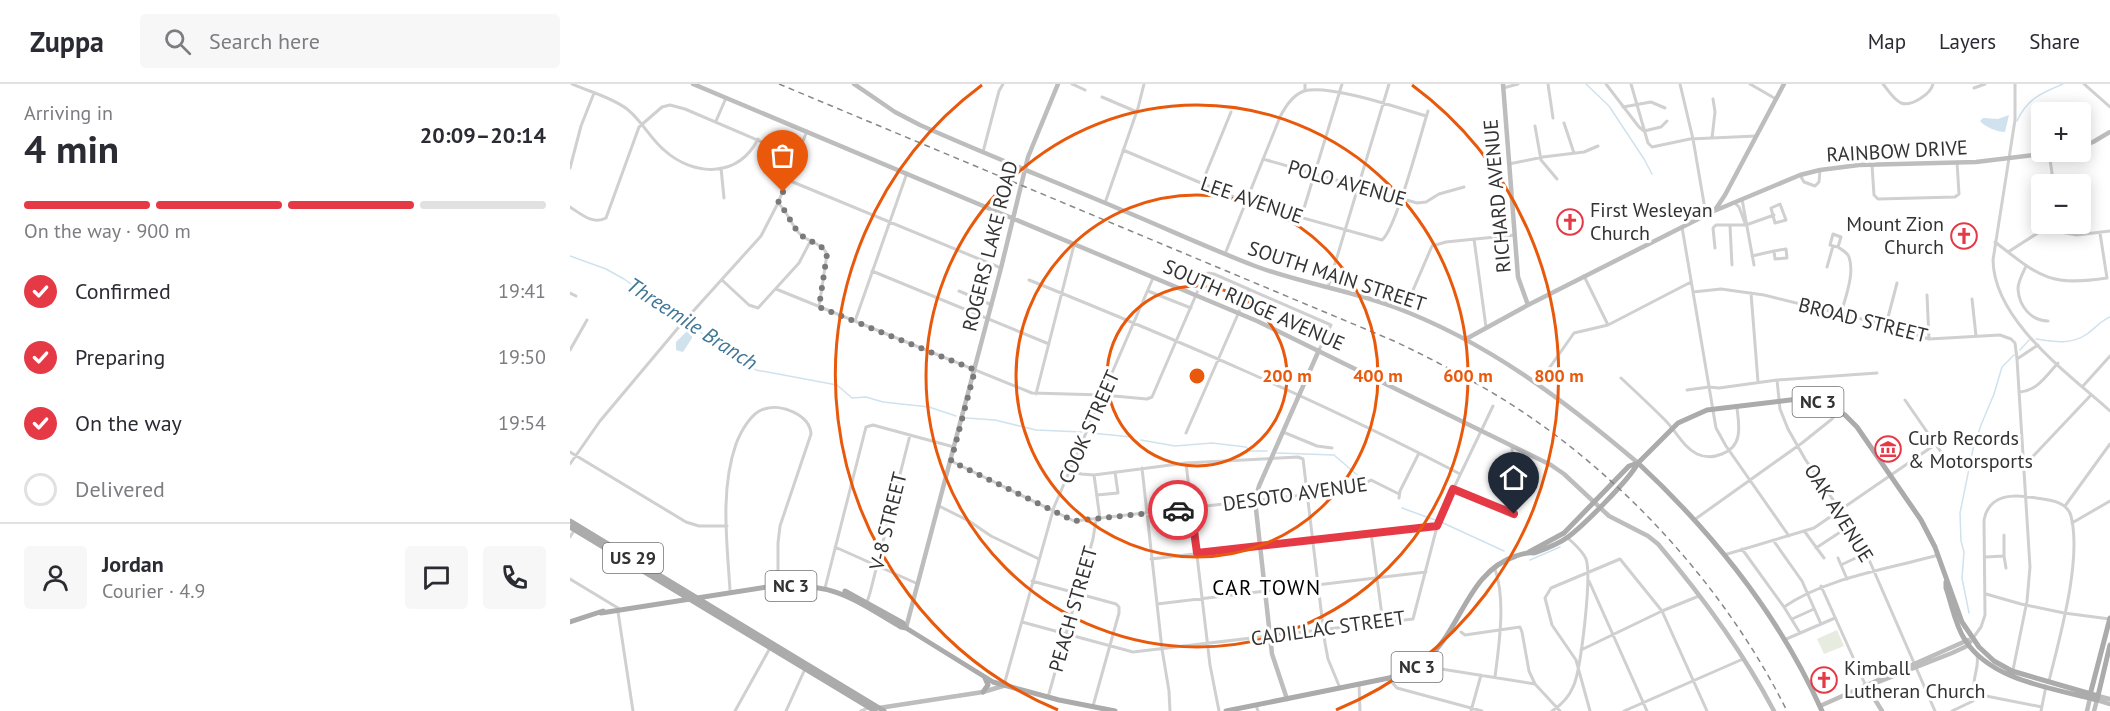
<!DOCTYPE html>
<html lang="en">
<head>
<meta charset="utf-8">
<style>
  body { margin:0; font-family:"PT Sans",sans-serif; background:#f7f7f7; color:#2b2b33; height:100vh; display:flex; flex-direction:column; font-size:22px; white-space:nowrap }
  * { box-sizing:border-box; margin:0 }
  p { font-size:20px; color:#7c7c81 }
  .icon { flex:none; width:33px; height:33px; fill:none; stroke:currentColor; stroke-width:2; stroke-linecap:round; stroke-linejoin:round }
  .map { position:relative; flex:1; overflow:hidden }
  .sheet { display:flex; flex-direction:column; background:#fff; width:570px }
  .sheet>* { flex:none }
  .controls { position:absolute; left:1461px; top:18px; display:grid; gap:12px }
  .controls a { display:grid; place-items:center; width:60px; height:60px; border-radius:6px; background:#fff; box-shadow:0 3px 15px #0003; font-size:30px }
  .pin { position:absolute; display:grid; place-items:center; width:51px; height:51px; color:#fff; margin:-62px -26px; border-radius:50% 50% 50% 0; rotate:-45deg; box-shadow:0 0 6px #0007 }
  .pin .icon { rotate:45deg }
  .courier { position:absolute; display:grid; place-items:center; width:60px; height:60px; margin:-30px; border:4px solid #e63946; border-radius:50%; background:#fff; color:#222; box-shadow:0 2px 8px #0007 }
  .summary em { font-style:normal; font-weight:800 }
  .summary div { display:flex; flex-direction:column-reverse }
  .summary { display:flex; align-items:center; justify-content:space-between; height:102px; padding:0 24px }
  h1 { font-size:39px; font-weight:800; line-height:45px }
  .bar { display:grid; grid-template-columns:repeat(4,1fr); gap:9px 6px; align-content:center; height:72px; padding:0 24px }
  .bar i { height:8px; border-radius:4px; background:#e1e1e2 }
  .bar .active { background:#e63946 }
  .bar p { grid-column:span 4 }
  .line { display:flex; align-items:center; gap:15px; padding:0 24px; border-top:2px solid #e1e1e2 }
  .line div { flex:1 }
  .round { display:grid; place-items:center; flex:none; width:63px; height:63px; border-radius:6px; background:#f7f7f7 }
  ol { padding:0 24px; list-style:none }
  li { display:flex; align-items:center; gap:18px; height:66px }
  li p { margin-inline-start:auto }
  li .icon { padding:6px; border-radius:50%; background:#e63946; color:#fff; stroke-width:4 }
  li:last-child { color:#7c7c81 }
  li i { width:33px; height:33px; border:3px solid #e1e1e2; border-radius:50% }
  header { display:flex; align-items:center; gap:36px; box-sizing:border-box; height:84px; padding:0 30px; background:#fff; border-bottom:2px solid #e1e1e2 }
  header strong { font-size:28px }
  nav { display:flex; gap:33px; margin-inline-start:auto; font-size:21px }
  .search { width:420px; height:54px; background:#f7f7f7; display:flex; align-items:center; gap:15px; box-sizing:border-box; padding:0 21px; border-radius:6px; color:#7c7c81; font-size:22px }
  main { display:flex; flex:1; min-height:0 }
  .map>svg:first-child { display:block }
</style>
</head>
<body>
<header>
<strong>Zuppa</strong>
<div class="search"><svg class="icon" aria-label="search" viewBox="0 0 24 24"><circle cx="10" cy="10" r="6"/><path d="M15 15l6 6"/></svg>Search here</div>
<nav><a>Map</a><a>Layers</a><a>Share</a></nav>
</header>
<main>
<section class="sheet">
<div class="summary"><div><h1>4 min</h1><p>Arriving in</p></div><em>20:09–20:14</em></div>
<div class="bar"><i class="active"></i><i class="active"></i><i class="active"></i><i></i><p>On the way · 900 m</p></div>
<ol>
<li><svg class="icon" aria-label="check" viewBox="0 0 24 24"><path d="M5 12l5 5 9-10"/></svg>Confirmed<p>19:41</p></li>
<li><svg class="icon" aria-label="check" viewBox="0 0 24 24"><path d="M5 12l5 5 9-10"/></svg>Preparing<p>19:50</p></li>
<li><svg class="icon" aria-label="check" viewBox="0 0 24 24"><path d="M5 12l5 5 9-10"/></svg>On the way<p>19:54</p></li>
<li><i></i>Delivered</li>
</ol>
<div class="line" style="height:108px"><a class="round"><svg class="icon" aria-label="person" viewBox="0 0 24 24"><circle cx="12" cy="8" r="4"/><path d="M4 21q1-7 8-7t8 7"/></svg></a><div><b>Jordan</b><p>Courier · 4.9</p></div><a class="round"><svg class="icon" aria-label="chat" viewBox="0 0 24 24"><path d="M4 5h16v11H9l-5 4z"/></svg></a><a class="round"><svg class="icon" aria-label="phone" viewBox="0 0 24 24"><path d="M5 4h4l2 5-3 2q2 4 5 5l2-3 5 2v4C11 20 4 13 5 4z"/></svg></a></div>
</section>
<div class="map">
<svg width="1540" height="627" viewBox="0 0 1540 627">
  <rect width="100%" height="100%" fill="#fff"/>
  <!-- green -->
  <path fill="#e6ecdf" d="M1267 546 1274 562 1254 570 1247 555Z"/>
  <!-- water -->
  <path fill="#cfe2ee" d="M1439 31 1435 48C1427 48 1415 43 1410 37L1413 34 1428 35Z
    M117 247H122V254L113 268 106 266V258Z"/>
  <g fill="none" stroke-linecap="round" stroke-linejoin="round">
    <!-- stream -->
    <path stroke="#cfe2ee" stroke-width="1.5" d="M1016 0 1039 22 1074 75 1082 90
      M1447 37C1457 15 1471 9 1493 0
      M0 172 36 185 54 195 156 266 172 274 186 286 267 301 282 314 296 313 313 318 359 323 386 332
      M1466 255C1484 258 1501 261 1517 250 1526 244 1529 238 1540 233
      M1450 266 1459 256
      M396 334 425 336 466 346 512 348
      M521 349 562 353
      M571 356 605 362 642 359 676 363 680 367H697
      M707 369 764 371 793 396
      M832 424 865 436
      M871 438 934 467
      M960 476 990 463
      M1399 529 1392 494 1394 468 1391 457 1390 429 1403 365 1411 341 1424 310 1432 283 1444 271"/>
    <!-- street -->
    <path stroke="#d0d0d0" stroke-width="3" d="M2 0C20 8 41 13 57 25 72 37 80 54 94 66 124 93 168 94 188 55
      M502 0 515 6
      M978 0 983 34
      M1036 0 1069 43 1074 47 1091 43 1097 37
      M1061 0 1078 59 1082 63 1120 55 1186 52
      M1110 0 1123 55 1136 131
      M1180 0 1206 15
      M1313 0C1318 6 1323 15 1331 19 1341 23 1361 10 1363 0
      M1445 0V36L1423 176C1424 237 1499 290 1540 327
      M1514 0 1540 23
      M933 4 948 0
      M1404 4 1415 0
      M735 7V0
      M532 13 567 28
      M1053 23 1081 18 1095 24
      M146 37 156 14
      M994 39 1004 69
      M965 42 971 76 987 95
      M1142 54 1145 28 1143 15
      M553 66 676 118 812 156C826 145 851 49 858 27
      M413 68 429 7 433 0
      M1479 69 1482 89 1481 100
      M693 75 847 119 856 118 869 110 894 103
      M939 80 973 73 1014 68 1028 62
      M1302 81 1304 111 1308 115 1385 113 1389 110 1387 78
      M0 84 11 42 24 9
      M151 84 154 114
      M1230 91 1234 98 1245 102 1249 98 1250 86
      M218 96 431 184
      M632 99 661 28
      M1172 115 1184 181
      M208 119C218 128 221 141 230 150 239 159 251 158 257 170L249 223
      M535 119 568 24 574 0
      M1165 119 1169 123 1175 139
      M1210 120 1216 136 1205 139 1201 124Z
      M0 123C11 130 23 141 36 134L69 43 92 23 100 21 115 25 227 73
      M731 134 772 0
      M1160 142 1162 181
      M1112 143 1146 344 1156 362 1219 452
      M904 155 916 243
      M1425 158C1469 192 1479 203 1537 194L1530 149
      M1268 163C1272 166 1277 168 1279 173 1285 190 1275 214 1271 230
      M1145 164 1143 144 1146 141H1176L1204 131
      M1216 165 1217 174 1205 175 1204 167Z
      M1438 168 1474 145 1507 151 1540 147
      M655 170 710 33C715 23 723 11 734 7 759 0 829 24 856 32
      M1182 172 1204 167
      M1456 182C1453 189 1448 197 1448 205 1449 222 1461 237 1478 237
      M1257 183 1263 162 1260 161 1263 150 1271 153 1268 163 1263 162
      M302 187 479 260
      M1014 192 1038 241
      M152 196 179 221 188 224 229 179 241 156
      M459 196C605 255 750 317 890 390
      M758 203 819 0
      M206 205 462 309 533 311 577 315 582 313 632 197 638 189 644 190 761 241 749 266
      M389 207 422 221
      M578 207 621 224
      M1123 208 1151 205 1194 211 1316 241 1359 255 1430 251 1441 255 1445 259 1447 275
      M0 209 6 212
      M1181 209 1188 298
      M1357 211 1359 255
      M1402 215 1406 252
      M834 227 862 162 876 158 945 151
      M285 237 337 89
      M1316 241 1327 199
      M0 266 17 236
      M1051 294C1066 308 1081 322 1095 336 1106 347 1113 363 1127 370 1142 377 1165 369 1168 352 1170 343 1168 333 1167 324
      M1207 296 1210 325 1218 345 1235 375 1290 455 1365 627
      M968 300 1004 249 1038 241 1121 198
      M1513 302 1540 272
      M1117 306 1139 303 1149 304 1207 296 1307 289
      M1450 308C1468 306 1476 292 1488 279
      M466 310 504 161
      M1335 316 1382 384
      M713 348 747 362 762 364
      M616 349 679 205
      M0 368 116 438 129 442H157
      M381 377 504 437 786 405 801 396 829 410
      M616 379 640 581 649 627
      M0 380 30 337 108 244 191 152 208 119 237 47
      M572 384 592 565 599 607 600 627
      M1452 384 1521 311
      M500 386 511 390 524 391 616 379 728 373 733 375 755 559 758 575 770 604
      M524 391 530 435
      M883 405 944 430
      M527 411 548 409 545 388
      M829 414 830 407 849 369
      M369 422 399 437 421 452 469 475
      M1495 422 1540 360
      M933 426C946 405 943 387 942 363
      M1124 436 1232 359 1262 335 1268 327
      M1502 439 1540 417
      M1235 448 1254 474
      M801 449 813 539
      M0 453 5 445
      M1203 456 1232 497 1251 540
      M265 463 348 500
      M1246 464 1281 441
      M1172 465 1214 523 1230 549
      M1154 471 1244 444 1366 360
      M1434 472 1436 484
      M1416 473 1434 472V451
      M1268 474 1277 495
      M581 475 867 442
      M1271 481 1296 469
      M0 495 48 524
      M462 497 546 520 549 523V529L523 622
      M1019 497 1077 627
      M1251 502 1295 600
      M255 504 296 343 303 341 384 363
      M160 506C157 458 150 406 166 360 171 347 181 329 194 325 211 319 240 331 241 350L210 442 208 459V502
      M1416 510 1451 520 1494 529 1540 535
      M297 518 300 509 340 351
      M587 520 856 488
      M1214 523C1255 494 1319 485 1368 471
      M48 528 63 627
      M1222 535 1244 525
      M452 538 563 568 843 535 869 435 923 322
      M891 548 895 551 950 543 952 548 959 587 965 600
      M1403 554 1411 543 1415 531 1414 436C1419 409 1445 410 1466 414 1479 416 1497 417 1501 432 1512 476 1490 552 1479 597
      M1214 556 1265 534
      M1011 566 1092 527 1129 512
      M865 584 965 600 990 627
      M1443 586 1457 517 1460 483 1447 275 1468 261
      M925 593C929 561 936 516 925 485
      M819 595 827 604 912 627
      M789 600 790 627
      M434 601 484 423 583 194
      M1406 610C1400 596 1410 584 1407 571
      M478 613 523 455 526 436
      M686 621 688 627
      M165 627 200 564
      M216 627 235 585
      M291 627 298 624
      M901 627 911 591
      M982 627C991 621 999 613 1003 603 1011 587 1022 491 1016 475 1013 467 1004 460 998 454
      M1020 627 1006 576 982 541 975 514 981 504 1050 475 1092 527 1137 627
      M1054 627 1173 575
      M1382 627 1403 617 1406 610 1472 623
      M1471 627 1476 602"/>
    <!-- secondary -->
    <path stroke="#bdbdbd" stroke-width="4.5" d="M123 0 687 237 981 381 994 390 1039 432 1078 452 1088 460C1132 512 1172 566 1204 627
      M284 0 325 28 350 41C415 70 481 96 547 124 593 143 638 164 685 182 730 199 779 206 824 223 916 257 994 316 1068 379
      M933 0 948 193 958 221
      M1510 63 1523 58 1540 48
      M1145 126 1155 111 1214 0
      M896 255 958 221 1144 127 1230 91 1250 86 1289 81 1406 78 1488 68
      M336 544 431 184 458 73 488 0
      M1296 601 1312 627
      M1288 606 1382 569 1397 562 1400 558
      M1528 612 1540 615
      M717 615 702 570 685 416 689 402 749 266
      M1250 622 1398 556
      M309 624 413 608 433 602
      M1517 627 1520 614
      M1524 627 1527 616 1540 620"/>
    <!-- primary -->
    <path stroke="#ababab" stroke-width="5" d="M1068 379C1143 449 1210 533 1252 627
      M0 437 314 627
      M0 443 305 627
      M959 468 994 449 1059 382 1068 379
      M1376 498V504C1382 521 1385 541 1395 556 1421 597 1483 604 1527 616L1540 561
      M275 507 333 539 336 544
      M31 529 203 502C263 498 282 514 331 543L336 544 423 598 489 616 545 627
      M0 538 33 527
      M413 608 418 601 415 594
      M1520 611 1540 534
      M656 627 819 594C835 590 848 584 860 572 892 542 899 487 946 472 952 470 957 468 964 469 975 465 987 461 998 453 1014 441 1059 396 1068 379L1108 339 1137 326 1228 315 1246 317 1261 323 1275 331 1287 343 1351 436 1365 463 1392 538 1409 563 1424 577 1442 587 1528 612"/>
    <!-- rail -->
    <path stroke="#888" stroke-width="1.5" stroke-dasharray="6 4.5" stroke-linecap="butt" d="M209 0 824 257C862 275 900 295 936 317 1052 390 1156 504 1217 627"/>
  </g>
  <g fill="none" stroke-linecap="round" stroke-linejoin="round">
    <!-- done -->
    <path stroke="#7a7a7a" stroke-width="6" stroke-dasharray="0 10.8" d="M213 108 208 119C218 128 221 141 230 150 239 159 251 158 257 170L249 223 405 286 381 377 504 437 608 426"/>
    <!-- route -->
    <path stroke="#e63946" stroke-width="8" d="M608 426 621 424 627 469 867 442 883 405 944 430"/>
  </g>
  <!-- distance rings -->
  <g fill="none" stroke="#e8590c" stroke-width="3">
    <circle cx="627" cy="292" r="90"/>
    <circle cx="627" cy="292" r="181"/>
    <circle cx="627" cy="292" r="271"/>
    <path d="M488 626A362 362 0 0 1 412 1M842 1A362 362 0 0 1 766 626"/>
  </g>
  <!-- icons -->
  <defs>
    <g id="church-ring" transform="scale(1.35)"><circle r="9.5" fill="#fff" stroke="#e63946" stroke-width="1.5"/><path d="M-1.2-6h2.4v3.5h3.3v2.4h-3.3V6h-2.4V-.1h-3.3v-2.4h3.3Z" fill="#e63946"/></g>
    <g id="museum-ring" transform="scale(1.35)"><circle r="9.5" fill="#fff" stroke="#e63946" stroke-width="1.5"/><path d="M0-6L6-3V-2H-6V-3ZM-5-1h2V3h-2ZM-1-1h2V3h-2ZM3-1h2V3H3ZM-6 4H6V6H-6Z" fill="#e63946"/></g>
  </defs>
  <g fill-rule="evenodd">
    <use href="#church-ring" x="1000" y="138"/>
    <use href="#church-ring" x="1394" y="152"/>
    <use href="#museum-ring" x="1318" y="365"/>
    <use href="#church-ring" x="1254" y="596"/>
  </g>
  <g text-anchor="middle" stroke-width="6" stroke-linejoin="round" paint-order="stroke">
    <!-- shield labels -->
    <g fill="#fff" stroke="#707070" stroke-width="1.5">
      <rect x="1222.5" y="303" width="51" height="30" rx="4.5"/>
      <rect x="33" y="459" width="60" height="30" rx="4.5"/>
      <rect x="195.5" y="487" width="51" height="30" rx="4.5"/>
      <rect x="821.5" y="568" width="51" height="30" rx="4.5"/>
    </g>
    <g font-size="18" font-weight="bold" fill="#333">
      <text x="1248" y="324">NC 3</text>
      <text x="63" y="480">US 29</text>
      <text x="221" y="508">NC 3</text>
      <text x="847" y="589">NC 3</text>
    </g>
    <!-- street labels -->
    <g font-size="20" fill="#333" stroke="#fff">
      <text transform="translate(1327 67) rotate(-3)" y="7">RAINBOW DRIVE</text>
      <text transform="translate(777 99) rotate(16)" y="7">POLO AVENUE</text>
      <text transform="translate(927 112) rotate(-95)" y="7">RICHARD AVENUE</text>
      <text transform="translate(682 116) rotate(19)" y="7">LEE AVENUE</text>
      <text transform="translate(420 162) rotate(-76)" y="7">ROGERS LAKE ROAD</text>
      <text transform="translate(767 192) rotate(18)" y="7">SOUTH MAIN STREET</text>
      <text transform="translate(684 221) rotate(24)" y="7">SOUTH RIDGE AVENUE</text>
      <text transform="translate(1293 236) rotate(14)" y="7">BROAD STREET</text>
      <text transform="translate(519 343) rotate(-66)" y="7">COOK STREET</text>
      <text transform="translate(725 410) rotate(-8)" y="7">DESOTO AVENUE</text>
      <text transform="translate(1269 429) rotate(58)" y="7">OAK AVENUE</text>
      <text transform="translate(318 437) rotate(-76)" y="7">V-8 STREET</text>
      <text transform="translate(503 525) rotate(-74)" y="7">PEACH STREET</text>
      <text transform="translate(758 544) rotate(-8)" y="7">CADILLAC STREET</text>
    </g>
    <!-- poi labels -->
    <g font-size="20" fill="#333" stroke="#fff" text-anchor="start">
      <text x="1020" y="133">First Wesleyan<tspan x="1020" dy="23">Church</tspan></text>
      <text x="1374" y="147" text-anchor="end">Mount Zion<tspan x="1374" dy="23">Church</tspan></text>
      <text x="1338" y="361">Curb Records<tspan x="1338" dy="23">&amp; Motorsports</tspan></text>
      <text x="1274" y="591">Kimball<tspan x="1274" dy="23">Lutheran Church</tspan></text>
    </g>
    <!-- water labels -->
    <g font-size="21" font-style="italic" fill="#3f7597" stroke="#fff">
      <text transform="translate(122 240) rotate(33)" y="7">Threemile Branch</text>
    </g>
    <!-- neighbourhood labels -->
    <g font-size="21" letter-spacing="1.5" fill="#000" stroke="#fff">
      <text x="697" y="511">CAR TOWN</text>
    </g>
  </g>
  <circle cx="627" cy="292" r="9" fill="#e8590c" stroke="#fff" stroke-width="3"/>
  <g font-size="18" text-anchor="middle" font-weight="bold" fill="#e8590c" stroke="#fff" stroke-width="6" stroke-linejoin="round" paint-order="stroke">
    <text x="717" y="298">200 m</text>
    <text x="808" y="298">400 m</text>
    <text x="898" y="298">600 m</text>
    <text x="989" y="298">800 m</text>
  </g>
</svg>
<div class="controls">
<a>+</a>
<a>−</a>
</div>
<div class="pin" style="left:213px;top:108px;background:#ea580c"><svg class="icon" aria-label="bag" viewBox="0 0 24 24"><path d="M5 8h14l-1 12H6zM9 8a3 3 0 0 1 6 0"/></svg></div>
<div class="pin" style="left:944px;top:430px;background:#1f2937"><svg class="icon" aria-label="home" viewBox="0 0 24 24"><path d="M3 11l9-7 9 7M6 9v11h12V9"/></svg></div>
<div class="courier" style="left:608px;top:426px"><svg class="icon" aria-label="car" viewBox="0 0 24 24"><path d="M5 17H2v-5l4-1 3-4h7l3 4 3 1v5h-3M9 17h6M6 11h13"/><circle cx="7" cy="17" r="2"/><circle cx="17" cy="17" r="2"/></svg></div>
</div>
</main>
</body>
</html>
